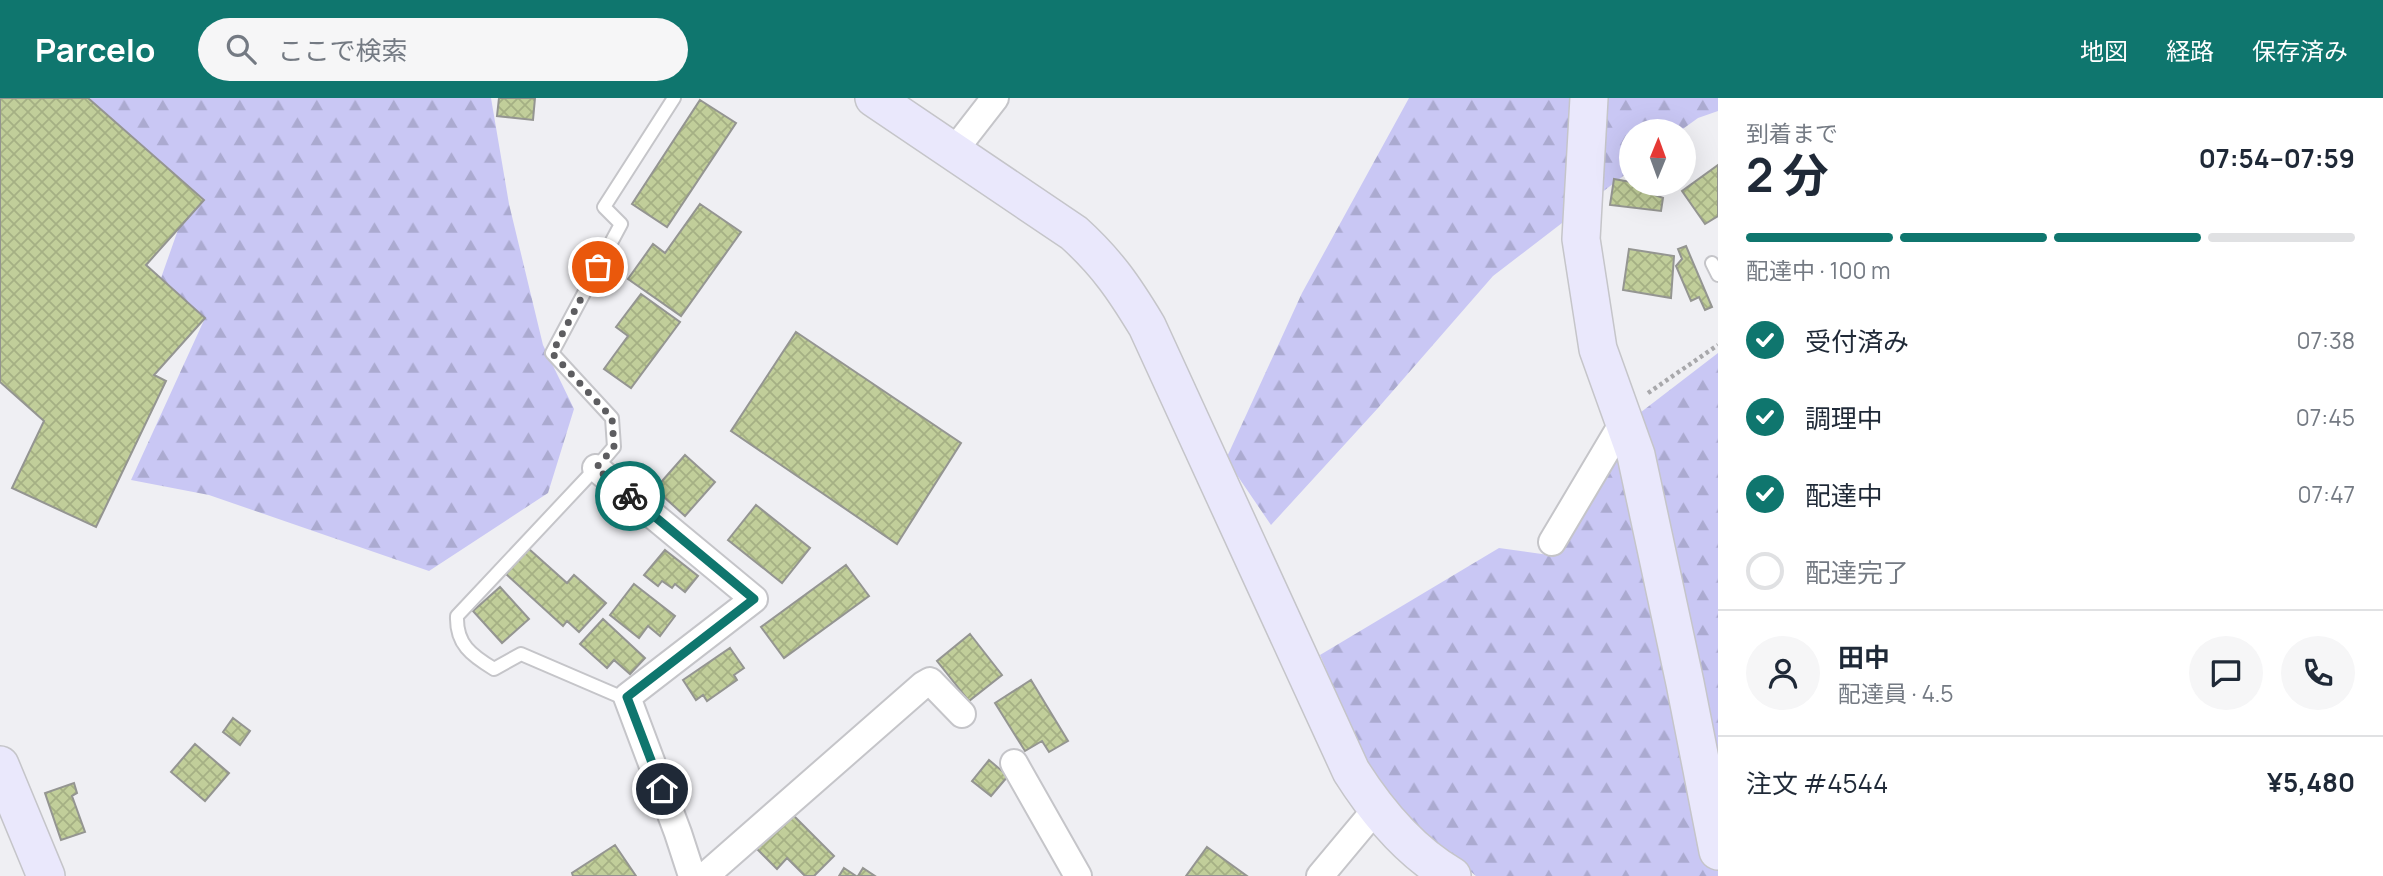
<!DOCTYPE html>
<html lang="ja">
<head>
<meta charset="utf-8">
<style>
  body { margin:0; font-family:Manrope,"Noto Sans JP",sans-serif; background:#f6f6f7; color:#1f2937; height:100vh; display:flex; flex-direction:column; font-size:26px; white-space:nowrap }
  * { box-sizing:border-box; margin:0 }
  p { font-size:23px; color:#747a83 }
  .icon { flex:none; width:38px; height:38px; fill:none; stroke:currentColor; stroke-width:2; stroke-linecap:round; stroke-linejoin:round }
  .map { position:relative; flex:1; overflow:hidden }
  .panel { display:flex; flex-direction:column; background:#fff; width:665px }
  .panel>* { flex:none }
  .needle { width:46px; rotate:1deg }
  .fabs { position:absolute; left:1619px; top:21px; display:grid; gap:14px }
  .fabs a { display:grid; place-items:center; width:77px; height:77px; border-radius:50%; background:#fff; box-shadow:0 7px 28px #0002; font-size:35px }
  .pin { position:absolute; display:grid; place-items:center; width:60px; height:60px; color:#fff; margin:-30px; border:4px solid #fff; border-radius:50%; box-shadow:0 2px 7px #0007 }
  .courier { position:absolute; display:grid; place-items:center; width:70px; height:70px; margin:-35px; border:5px solid #0f766e; border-radius:50%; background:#fff; color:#222; box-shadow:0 2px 9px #0007 }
  .overview em { font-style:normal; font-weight:700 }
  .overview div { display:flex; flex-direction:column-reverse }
  .overview { display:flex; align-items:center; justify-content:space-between; height:119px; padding:0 28px }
  h1 { font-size:46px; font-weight:700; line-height:52px }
  .bar { display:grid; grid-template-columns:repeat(4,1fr); gap:10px 7px; align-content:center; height:84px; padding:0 28px }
  .bar i { height:9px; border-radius:5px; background:#e0e1e3 }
  .bar .on { background:#0f766e }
  .bar p { grid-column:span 4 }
  .line { display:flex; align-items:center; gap:18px; padding:0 28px; border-top:2px solid #e0e1e3 }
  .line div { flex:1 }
  .round { display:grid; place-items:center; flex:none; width:74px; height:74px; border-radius:37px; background:#f6f6f7 }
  ol { padding:0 28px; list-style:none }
  li { display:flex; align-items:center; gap:21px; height:77px }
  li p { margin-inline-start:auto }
  li .icon { padding:7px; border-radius:50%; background:#0f766e; color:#fff; stroke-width:4 }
  li:last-child { color:#747a83 }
  li i { width:38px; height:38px; border:4px solid #e0e1e3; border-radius:50% }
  header { display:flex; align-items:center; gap:42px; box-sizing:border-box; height:98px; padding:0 35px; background:#0f766e; color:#fff }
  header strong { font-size:33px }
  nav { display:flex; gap:38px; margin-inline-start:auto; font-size:24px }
  .search { width:490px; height:63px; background:#f6f6f7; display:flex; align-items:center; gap:18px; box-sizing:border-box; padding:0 24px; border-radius:38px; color:#747a83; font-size:26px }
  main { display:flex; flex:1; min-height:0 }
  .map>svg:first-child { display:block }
</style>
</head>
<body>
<header>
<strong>Parcelo</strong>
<div class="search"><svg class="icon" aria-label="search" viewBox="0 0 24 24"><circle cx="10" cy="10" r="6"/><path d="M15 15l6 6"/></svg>ここで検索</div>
<nav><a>地図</a><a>経路</a><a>保存済み</a></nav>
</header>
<main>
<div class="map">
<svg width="1718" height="778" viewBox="0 0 1718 778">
  <defs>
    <pattern id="forest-firs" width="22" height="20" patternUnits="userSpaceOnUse" patternTransform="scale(1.75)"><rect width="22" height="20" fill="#c9c7f4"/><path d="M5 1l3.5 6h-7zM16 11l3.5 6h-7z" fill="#abaad0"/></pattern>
    <pattern id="building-cross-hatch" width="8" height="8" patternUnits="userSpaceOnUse" patternTransform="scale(1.75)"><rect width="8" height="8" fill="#c1ce9a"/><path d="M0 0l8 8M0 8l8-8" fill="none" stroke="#a5b084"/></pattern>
  </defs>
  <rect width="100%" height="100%" fill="#efeff3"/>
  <!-- forest -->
  <path fill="url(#forest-firs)" d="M83 0H491L509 106 543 247 574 311 548 395 429 473 209 397 131 382 205 220 161 180 192 92Z
    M1409 0H1718V13L1698 20 1680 33H1631V72L1493 178 1378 310 1271 427 1226 361 1302 195Z
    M1718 255V778H1476L1378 695 1320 557 1499 450 1549 457 1632 321Z"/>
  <!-- building -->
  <path fill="url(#building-cross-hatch)" stroke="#949591" stroke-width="2" d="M0 0H88L204 102 146 167 205 220 154 277 166 283 96 429 12 390 44 323 0 284Z
    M499 0H535L533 22 497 18Z
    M700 2 736 25 667 129 632 106Z
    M1718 67V118L1705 126 1682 93Z
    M1614 81 1631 84V86L1656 88 1655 97 1663 100 1661 113 1610 107Z
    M700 106 741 134 681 218 628 181 653 146 665 155Z
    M1686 148 1712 209 1705 212 1699 199 1691 203 1676 168 1682 161 1678 151Z
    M1629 151 1674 158 1671 200 1623 192Z
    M641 196 680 224 631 290 604 271 628 238 616 229Z
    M796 234 961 345 897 446 731 333Z
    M685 357 715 384 685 418 655 391Z
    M756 407 810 450 782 485 728 442Z
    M529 451 567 485 574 477 606 505 579 534 567 523 563 528 506 476Z
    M665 452 698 478 685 494 675 486 672 490 662 483 658 488 644 477Z
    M846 467 869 498 784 560 761 529Z
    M634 486 675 518 660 538 648 528 639 540 610 517Z
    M500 489 529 521 502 545 473 513Z
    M603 521 645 560 630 576 614 562 607 570 580 546Z
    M970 536 1002 577 969 603 937 563Z
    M730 550 744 570 734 577 737 582 707 603 703 597 696 602 683 582Z
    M1031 582 1068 643 1049 654 1042 643 1025 653 995 605Z
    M233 620 250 633 240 647 223 634Z
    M195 646 229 675 205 703 171 674Z
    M989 662 1008 678 991 698 972 683Z
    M74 685 77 695 72 698 85 734 61 742 45 695Z
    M791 715 834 758 814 778H805L787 760 777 771 756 750Z
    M615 747 636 778H573L572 775Z
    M1207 749 1247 778H1186Z
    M844 770 856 778H839Z
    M863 770 875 778H858Z"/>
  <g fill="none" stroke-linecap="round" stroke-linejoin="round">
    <!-- lane casing -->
    <g stroke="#c5c5c9" stroke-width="16">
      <path id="lane" d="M1712 165 1718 177
        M628 602 521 556 494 571C471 557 456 546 457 518L596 370 614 349 612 320 552 255 621 126 604 109 674 0"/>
    </g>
    <!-- street casing -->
    <g stroke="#c5c5c9" stroke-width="30">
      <path id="street" d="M953 54 995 0
        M596 370 754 501 627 599 678 735 692 778
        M1552 444 1624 323
        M1014 665 1078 778
        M705 778 923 587 930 583 962 616
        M1320 778 1376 711"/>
    </g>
    <!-- secondary casing -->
    <g stroke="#c5c5c9" stroke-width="40">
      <path id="secondary" d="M874 0 1074 135C1107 165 1124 190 1147 228L1351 673C1377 714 1409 753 1452 778
        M1589 0 1581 141 1598 251 1636 357 1685 585 1718 753
        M0 667 46 778"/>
    </g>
    <!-- path -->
    <path stroke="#a8a8ab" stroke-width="4.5" stroke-dasharray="3.5 3.5" stroke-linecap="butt" d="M1648 295 1718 247"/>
    <!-- lane -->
    <use href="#lane" stroke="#fff" stroke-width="12"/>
    <!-- street -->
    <use href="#street" stroke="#fff" stroke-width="26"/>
    <!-- secondary -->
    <use href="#secondary" stroke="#eae8fc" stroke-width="37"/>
  </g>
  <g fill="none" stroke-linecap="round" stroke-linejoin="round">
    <!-- done -->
    <path stroke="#5d5d60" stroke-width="7" stroke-dasharray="0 12.6" d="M598 169 552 255 612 320 614 349 596 370 630 398"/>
    <!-- route -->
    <path stroke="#0f766e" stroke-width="9" d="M630 398 754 501 627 599 662 691"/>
  </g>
</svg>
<div class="fabs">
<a><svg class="needle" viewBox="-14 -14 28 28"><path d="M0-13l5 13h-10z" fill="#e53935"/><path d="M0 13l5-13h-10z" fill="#747a83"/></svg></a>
</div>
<div class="pin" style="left:598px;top:169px;background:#ea580c"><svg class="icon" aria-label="bag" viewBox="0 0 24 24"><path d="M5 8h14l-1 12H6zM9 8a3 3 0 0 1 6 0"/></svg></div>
<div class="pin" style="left:662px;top:691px;background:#1f2937"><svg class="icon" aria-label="home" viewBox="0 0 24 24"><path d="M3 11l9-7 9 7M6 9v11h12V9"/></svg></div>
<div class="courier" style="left:630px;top:398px"><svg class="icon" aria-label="bike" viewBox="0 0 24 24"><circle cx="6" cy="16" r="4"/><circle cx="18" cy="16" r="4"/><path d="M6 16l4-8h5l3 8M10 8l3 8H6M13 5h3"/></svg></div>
</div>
<section class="panel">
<div class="overview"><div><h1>2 分</h1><p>到着まで</p></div><em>07:54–07:59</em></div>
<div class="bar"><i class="on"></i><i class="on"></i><i class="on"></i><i></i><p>配達中 · 100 m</p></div>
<ol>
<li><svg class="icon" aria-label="check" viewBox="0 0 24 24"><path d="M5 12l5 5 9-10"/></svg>受付済み<p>07:38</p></li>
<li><svg class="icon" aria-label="check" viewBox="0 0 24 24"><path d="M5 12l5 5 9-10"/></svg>調理中<p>07:45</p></li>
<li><svg class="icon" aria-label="check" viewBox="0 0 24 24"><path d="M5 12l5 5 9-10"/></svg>配達中<p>07:47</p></li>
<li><i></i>配達完了</li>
</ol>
<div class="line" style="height:126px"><a class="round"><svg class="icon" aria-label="person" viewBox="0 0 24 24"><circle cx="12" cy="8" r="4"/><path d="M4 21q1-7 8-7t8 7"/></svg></a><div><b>田中</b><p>配達員 · 4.5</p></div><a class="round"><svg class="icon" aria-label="chat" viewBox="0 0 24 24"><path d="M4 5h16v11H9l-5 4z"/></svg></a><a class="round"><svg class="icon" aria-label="phone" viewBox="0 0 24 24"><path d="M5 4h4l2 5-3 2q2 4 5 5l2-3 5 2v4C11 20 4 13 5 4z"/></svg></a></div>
<div class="line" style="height:91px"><div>注文 #4544</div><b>¥5,480</b></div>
</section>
</main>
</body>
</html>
